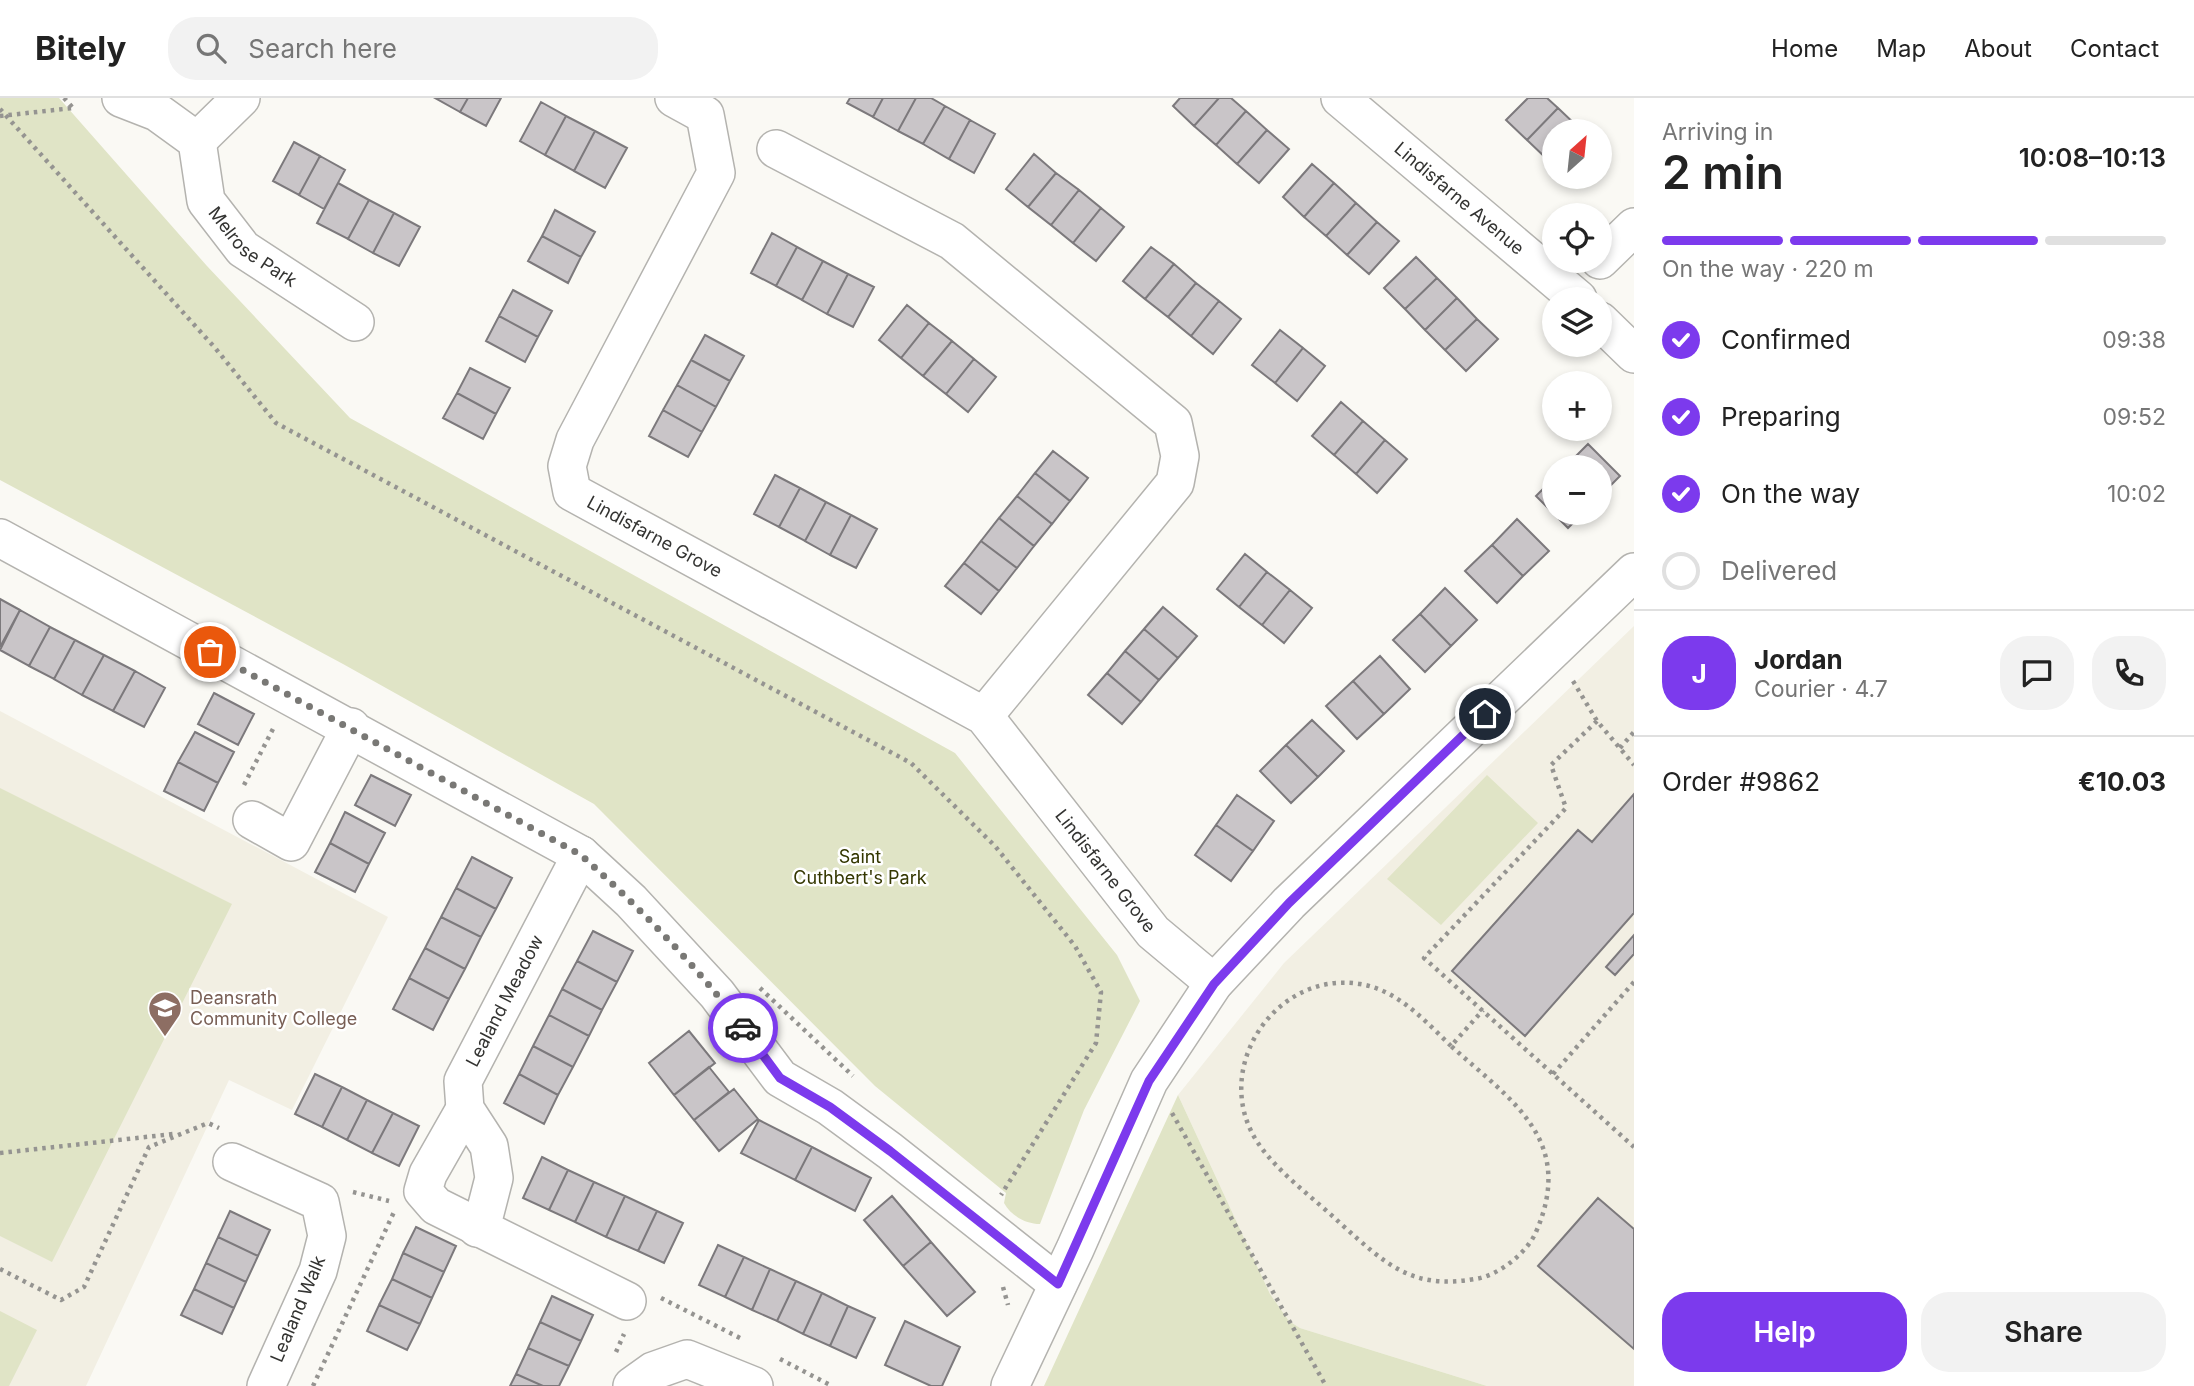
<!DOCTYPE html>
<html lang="en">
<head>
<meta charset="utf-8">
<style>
  body { margin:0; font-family:Inter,sans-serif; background:#f2f2f2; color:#222; height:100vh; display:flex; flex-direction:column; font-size:26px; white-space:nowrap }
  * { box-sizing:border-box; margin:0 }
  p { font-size:23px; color:#767676 }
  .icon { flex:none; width:38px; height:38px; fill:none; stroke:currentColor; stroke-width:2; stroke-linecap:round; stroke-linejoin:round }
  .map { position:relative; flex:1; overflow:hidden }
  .details { display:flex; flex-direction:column; background:#fff; width:560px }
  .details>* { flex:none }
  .needle { width:46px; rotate:27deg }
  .tools { position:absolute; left:1542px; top:21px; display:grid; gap:14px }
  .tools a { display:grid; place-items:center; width:70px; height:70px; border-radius:50%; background:#fff; box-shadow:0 4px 10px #0003; font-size:35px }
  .pin { position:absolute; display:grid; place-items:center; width:60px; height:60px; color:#fff; margin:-30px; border:4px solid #fff; border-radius:50%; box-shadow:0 2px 7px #0007 }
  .courier { position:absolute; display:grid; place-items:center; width:70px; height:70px; margin:-35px; border:5px solid #7c3aed; border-radius:50%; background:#fff; color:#222; box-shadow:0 2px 9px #0007 }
  .headline em { font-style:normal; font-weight:600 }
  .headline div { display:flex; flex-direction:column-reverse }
  .headline { display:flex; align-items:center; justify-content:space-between; height:119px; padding:0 28px }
  h1 { font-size:46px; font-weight:600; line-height:52px }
  .bar { display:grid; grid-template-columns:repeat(4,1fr); gap:10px 7px; align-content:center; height:84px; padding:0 28px }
  .bar i { height:9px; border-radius:5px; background:#e0e0e0 }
  .bar .selected { background:#7c3aed }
  .bar p { grid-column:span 4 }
  .line { display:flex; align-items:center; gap:18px; padding:0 28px; border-top:2px solid #e0e0e0 }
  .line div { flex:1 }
  .round { display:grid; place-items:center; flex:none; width:74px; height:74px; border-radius:28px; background:#f2f2f2 }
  ol { padding:0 28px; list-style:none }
  li { display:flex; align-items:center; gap:21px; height:77px }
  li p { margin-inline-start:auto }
  li .icon { padding:7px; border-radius:50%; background:#7c3aed; color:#fff; stroke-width:4 }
  li:last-child { color:#767676 }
  li i { width:38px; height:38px; border:4px solid #e0e0e0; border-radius:50% }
  .button { display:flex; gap:14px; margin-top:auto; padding:14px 28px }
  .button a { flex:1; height:80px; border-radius:28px; background:#7c3aed; color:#fff; font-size:28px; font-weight:600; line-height:80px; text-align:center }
  .button a+a { background:#f2f2f2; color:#222 }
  header { display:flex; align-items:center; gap:42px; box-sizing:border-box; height:98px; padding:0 35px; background:#fff; border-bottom:2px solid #e0e0e0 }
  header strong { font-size:33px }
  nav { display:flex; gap:38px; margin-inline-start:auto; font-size:24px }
  .search { width:490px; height:63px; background:#f2f2f2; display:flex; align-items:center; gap:18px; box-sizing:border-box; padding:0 24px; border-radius:28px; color:#767676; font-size:26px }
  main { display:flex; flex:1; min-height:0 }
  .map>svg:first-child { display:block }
</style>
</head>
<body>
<header>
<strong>Bitely</strong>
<div class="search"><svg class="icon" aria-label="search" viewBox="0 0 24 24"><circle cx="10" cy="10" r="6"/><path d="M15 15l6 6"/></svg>Search here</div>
<nav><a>Home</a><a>Map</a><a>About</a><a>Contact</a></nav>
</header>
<main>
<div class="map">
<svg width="1634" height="1288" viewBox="0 0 1634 1288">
  <rect width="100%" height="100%" fill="#faf9f4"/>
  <!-- built -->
  <path fill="#f2efe3" d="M1634 528V1288H1487L1300 1230 1289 1223 1270 1196 1178 997 1284 865Z
    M0 613 388 819 292 1012 229 982 86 1288H0Z"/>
  <!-- green -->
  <path fill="#e0e4c6" d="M0 0H59L207 168 350 320 955 655 1117 857 1140 903 1084 1012 1040 1126C1026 1126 1011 1118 1004 1105L1006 1095 875 988 594 706 343 566 0 382Z
    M1487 677 1538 725 1441 827 1387 781Z
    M0 690 232 806 52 1164 0 1138Z
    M1178 997 1270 1196 1289 1223 1300 1230 1487 1288H1044Z
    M0 1213 37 1232 9 1288H0Z"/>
  <!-- building -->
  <path fill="#c9c5c8" stroke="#7c797c" stroke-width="2" d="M435 0H468L460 14Z
    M468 0H501L486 28 460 14Z
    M850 0H883L873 19 847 5Z
    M883 0H916L898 33 873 19Z
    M916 0H931L945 8 923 46 898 33Z
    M1180 0H1219L1194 28 1173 8Z
    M1219 0H1231L1246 13 1216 47 1194 28Z
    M1528 0H1547L1558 10 1527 42 1506 22Z
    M541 4 566 18 545 57 520 43Z
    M945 8 970 22 949 61 923 46Z
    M1558 10 1579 30 1554 33V56L1548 62 1527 42Z
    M1246 13 1267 32 1237 66 1216 47Z
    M566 18 595 33 574 73 545 57Z
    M970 22 995 36 974 75 949 61Z
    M1267 32 1289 51 1259 85 1237 66Z
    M595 33 627 50 605 90 574 73Z
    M294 44 320 58 299 97 273 83Z
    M1034 56 1056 75 1028 109 1006 91Z
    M320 58 345 72 324 111 299 97Z
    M1312 66 1334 85 1304 119 1283 99Z
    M1056 75 1079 92 1051 127 1028 109Z
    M338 85 369 102 348 141 317 125Z
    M1334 85 1356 105 1326 138 1304 119Z
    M1079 92 1101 110 1073 145 1051 127Z
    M369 102 394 115 373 155 348 141Z
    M1356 105 1377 124 1347 157 1326 138Z
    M1101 110 1124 129 1096 163 1073 145Z
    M555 112 595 134 581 159 542 138Z
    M394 115 420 129 399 168 373 155Z
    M1377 124 1399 143 1369 176 1347 157Z
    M772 135 797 149 776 188 751 175Z
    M542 138 581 159 568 185 528 163Z
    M797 149 823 163 802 202 776 188Z
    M1151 149 1174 166 1145 201 1123 183Z
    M1416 159 1437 180 1405 211 1384 190Z
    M823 163 848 176 827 216 802 202Z
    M1174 166 1196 185 1168 219 1145 201Z
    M848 176 874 189 853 229 827 216Z
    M1437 180 1457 200 1425 232 1405 211Z
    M1196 185 1219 203 1191 238 1168 219Z
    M513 192 552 213 538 239 499 218Z
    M1457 200 1477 221 1445 252 1425 232Z
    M1219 203 1241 221 1213 256 1191 238Z
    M907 207 929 225 901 260 879 242Z
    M499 218 538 239 525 264 486 243Z
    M1477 221 1498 241 1466 273 1445 252Z
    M929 225 952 243 923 278 901 260Z
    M1280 232 1303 250 1275 285 1252 267Z
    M705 237 744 258 730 283 691 262Z
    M952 243 974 261 946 296 923 278Z
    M1303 250 1325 268 1297 303 1275 285Z
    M974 261 996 279 968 314 946 296Z
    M691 262 730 283 716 309 677 287Z
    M470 270 510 290 496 316 457 295Z
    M677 287 716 309 702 334 663 312Z
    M457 295 496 316 483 341 443 320Z
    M1341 304 1363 323 1334 357 1312 338Z
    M663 312 702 334 688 359 649 338Z
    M1363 323 1385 342 1356 376 1334 357Z
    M1385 342 1407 361 1377 395 1356 376Z
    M1588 346 1620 378 1600 398V369H1565Z
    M1053 353 1088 380 1070 403 1035 375Z
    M1035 375 1070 403 1052 426 1017 398Z
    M775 377 800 390 779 429 754 416Z
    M1554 380V415H1583L1568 430 1536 398Z
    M800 390 826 404 805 443 779 429Z
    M1017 398 1052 426 1034 448 999 420Z
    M826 404 851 417 830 457 805 443Z
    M851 417 877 431 856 470 830 457Z
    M999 420 1034 448 1017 470 981 443Z
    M1517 421 1549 453 1523 478 1492 447Z
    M981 443 1017 470 999 493 964 465Z
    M1492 447 1523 478 1497 505 1465 473Z
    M1245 456 1267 474 1239 509 1217 491Z
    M964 465 999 493 981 516 945 488Z
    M1267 474 1290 492 1262 527 1239 509Z
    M1445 490 1477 522 1451 548 1420 516Z
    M1290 492 1312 510 1284 545 1262 527Z
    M0 501 20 512 0 549Z
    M1163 509 1197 538 1178 560 1144 531Z
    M20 512 50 529 29 568 0 552Z
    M1420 516 1451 548 1425 574 1393 542Z
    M50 529 75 542 54 581 29 568Z
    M1144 531 1178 560 1159 582 1125 553Z
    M75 542 104 557 82 597 54 581Z
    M1125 553 1159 582 1141 604 1107 575Z
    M104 557 135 573 113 613 82 597Z
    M1380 558 1410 591 1384 616 1353 583Z
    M135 573 165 590 144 629 113 613Z
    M1107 575 1141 604 1122 626 1088 597Z
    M1353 583 1384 616 1357 641 1326 608Z
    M214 595 254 616 238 647 198 626Z
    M1312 622 1344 653 1318 679 1286 647Z
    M195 634 234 654 218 685 178 664Z
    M1286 647 1318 679 1291 705 1260 673Z
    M178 664 218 685 204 713 164 693Z
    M371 677 411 697 395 728 355 707Z
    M1634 696V815L1525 938 1452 873 1578 732 1592 744Z
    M1237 697 1274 723 1253 753 1216 727Z
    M345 714 385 735 369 766 330 745Z
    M1216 727 1253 753 1231 783 1195 757Z
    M330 745 369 766 355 794 315 774Z
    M472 759 512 780 496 811 456 790Z
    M456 790 496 811 481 839 441 819Z
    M441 819 481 839 465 871 425 850Z
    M593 833 633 853 617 884 577 863Z
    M1634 837V856L1615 877 1606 869Z
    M425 850 465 871 449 901 409 880Z
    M577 863 617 884 602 912 562 891Z
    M409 880 449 901 433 932 393 911Z
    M562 891 602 912 589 938 549 917Z
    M549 917 589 938 573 969 533 948Z
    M689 933 715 965 674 997 649 965Z
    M533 948 573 969 558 997 519 976Z
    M709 969 729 994 694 1022 674 997Z
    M315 976 342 989 322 1029 295 1016Z
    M519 976 558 997 544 1026 504 1005Z
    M342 989 367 1002 347 1042 322 1029Z
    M734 991 758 1021 719 1053 694 1022Z
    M367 1002 393 1015 372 1055 347 1042Z
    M393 1015 419 1028 399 1068 372 1055Z
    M759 1022 812 1049 795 1082 741 1055Z
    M812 1049 871 1080 855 1113 795 1082Z
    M542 1059 568 1072 549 1112 523 1100Z
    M568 1072 594 1084 575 1124 549 1112Z
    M594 1084 625 1098 606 1139 575 1124Z
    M625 1098 657 1113 638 1153 606 1139Z
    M892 1098 931 1144 903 1168 864 1122Z
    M1598 1100 1634 1131V1251L1538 1168Z
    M230 1113 270 1132 258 1158 218 1139Z
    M657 1113 683 1125 664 1165 638 1153Z
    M416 1129 456 1148 444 1174 403 1155Z
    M218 1139 258 1158 246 1184 206 1165Z
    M931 1144 975 1194 947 1218 903 1168Z
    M718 1147 744 1159 725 1199 699 1187Z
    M403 1155 444 1174 432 1200 392 1181Z
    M744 1159 770 1171 752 1212 725 1199Z
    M206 1165 246 1184 234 1210 194 1191Z
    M770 1171 796 1183 777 1223 752 1212Z
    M392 1181 432 1200 420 1226 379 1207Z
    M796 1183 822 1195 803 1236 777 1223Z
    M194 1191 234 1210 222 1236 181 1217Z
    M822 1195 848 1208 830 1248 803 1236Z
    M552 1198 593 1217 581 1243 540 1224Z
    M379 1207 420 1226 407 1252 367 1233Z
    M848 1208 875 1220 856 1260 830 1248Z
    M905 1223 960 1249 942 1288H931L885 1267Z
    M540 1224 581 1243 569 1268 528 1250Z
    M528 1250 569 1268 559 1288H543L516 1276Z
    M516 1276 543 1288H510Z"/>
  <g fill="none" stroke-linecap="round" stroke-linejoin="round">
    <!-- street casing -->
    <g stroke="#b4b3af" stroke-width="40">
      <g id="street">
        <path id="s1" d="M121 0 157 14 197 43 206 103 243 151 355 224"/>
        <path id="s2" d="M674 0 705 17 716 75 575 342 567 368 572 394 984 618 1153 834 1214 885"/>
        <path id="s3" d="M1340 0 1578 201"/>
        <path d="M197 43 241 0"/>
        <path d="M776 51 952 143 1173 325 1180 358 1175 385 984 618"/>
        <path d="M1600 162 1634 129"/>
        <path d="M1600 223 1634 256"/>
        <path d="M0 440 581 757 631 803 717 896 780 980 830 1009 890 1053 1058 1186"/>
        <path d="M252 722 291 744 351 629"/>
        <path d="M465 1011 428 1076 423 1093 436 1108 627 1203"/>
        <path d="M232 1064 320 1104 327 1138 318 1173 266 1288"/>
        <path id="s4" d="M477 1130 485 1115 494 1080 489 1048 465 1011 463 983 581 757"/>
        <path d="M632 1288 653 1273 687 1261 754 1288"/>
        <path d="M1010 1288 1075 1151 1149 983 1214 885 1289 805 1634 474"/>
      </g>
    </g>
    <!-- path -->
    <path stroke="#959491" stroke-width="4.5" stroke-dasharray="3.5 5" stroke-linecap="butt" d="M64 0 73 10
      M0 11 216 251 276 325 911 665 995 748 1075 848 1101 894 1096 945 1001 1097
      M0 18 73 10
      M1573 583 1597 623 1634 667
      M1597 623 1551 667 1566 710 1424 860 1634 1049
      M1620 650 1634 634
      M244 687 274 629
      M760 890 853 978
      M1451 948C1425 923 1398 892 1360 886 1275 872 1209 972 1258 1045 1279 1076 1314 1100 1341 1126 1386 1166 1411 1192 1475 1181 1498 1178 1527 1155 1536 1134 1576 1042 1512 1003 1451 948L1483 912
      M1553 976 1634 884
      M1172 1015 1326 1288
      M0 1055 173 1036
      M353 1094 389 1103
      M0 1171 61 1202 84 1189 149 1049 208 1025 219 1030
      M1003 1189 1008 1207
      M661 1200 744 1242
      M616 1254 624 1236
      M780 1261 832 1288
      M313 1288 394 1114"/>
    <!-- street -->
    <use href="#street" stroke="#fff" stroke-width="37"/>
  </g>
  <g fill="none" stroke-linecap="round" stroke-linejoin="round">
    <!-- done -->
    <path stroke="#797875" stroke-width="7" stroke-dasharray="0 12.6" d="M210 554 581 757C640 810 696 867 743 930"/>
    <!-- route -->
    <path stroke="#7c3aed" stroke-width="9" d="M743 930 780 980 830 1009 890 1053 1058 1186 1149 983 1214 886 1289 805 1485 616"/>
  </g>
  <!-- icons -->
  <defs>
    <g id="school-pin" transform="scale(1.75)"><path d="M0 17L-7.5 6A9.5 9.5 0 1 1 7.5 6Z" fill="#8d6e63" stroke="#fff"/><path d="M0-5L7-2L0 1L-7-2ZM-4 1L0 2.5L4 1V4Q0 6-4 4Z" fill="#fff"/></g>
  </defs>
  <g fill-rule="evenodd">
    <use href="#school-pin" x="165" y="910"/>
  </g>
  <g text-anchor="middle" stroke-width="5" stroke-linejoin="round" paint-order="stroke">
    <!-- street labels -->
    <g font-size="18" fill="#333331" stroke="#fff">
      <text dy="6" stroke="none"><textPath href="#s3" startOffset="156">Lindisfarne Avenue</textPath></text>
      <text dy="6" stroke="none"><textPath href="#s1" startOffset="215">Melrose Park</textPath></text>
      <text dy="6" stroke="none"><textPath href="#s2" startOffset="544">Lindisfarne Grove</textPath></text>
      <text dy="6" stroke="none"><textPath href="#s2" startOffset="1116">Lindisfarne Grove</textPath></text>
      <text dy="6" stroke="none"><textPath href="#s4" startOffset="248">Lealand Meadow</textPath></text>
      <text transform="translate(298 1211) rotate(-67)" y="6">Lealand Walk</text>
    </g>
    <!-- park labels -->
    <g font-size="18" fill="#343700" stroke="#fff">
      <text x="860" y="765">Saint<tspan x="860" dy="21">Cuthbert's Park</tspan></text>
    </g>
    <!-- education labels -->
    <g font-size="18" fill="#785e54" stroke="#fff" text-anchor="start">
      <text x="190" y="906">Deansrath<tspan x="190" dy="21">Community College</tspan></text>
    </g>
  </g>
</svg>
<div class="tools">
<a><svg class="needle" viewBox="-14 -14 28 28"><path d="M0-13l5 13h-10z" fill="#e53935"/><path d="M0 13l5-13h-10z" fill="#767676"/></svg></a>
<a><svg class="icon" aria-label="locate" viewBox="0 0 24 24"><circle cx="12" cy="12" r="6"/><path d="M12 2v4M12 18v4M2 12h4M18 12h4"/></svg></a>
<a><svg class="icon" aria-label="layers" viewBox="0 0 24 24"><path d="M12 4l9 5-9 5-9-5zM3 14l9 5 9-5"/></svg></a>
<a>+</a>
<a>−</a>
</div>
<div class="pin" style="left:210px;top:554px;background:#ea580c"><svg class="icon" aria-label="bag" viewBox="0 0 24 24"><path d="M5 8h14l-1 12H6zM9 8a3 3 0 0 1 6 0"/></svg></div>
<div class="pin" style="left:1485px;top:616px;background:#1f2937"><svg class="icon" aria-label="home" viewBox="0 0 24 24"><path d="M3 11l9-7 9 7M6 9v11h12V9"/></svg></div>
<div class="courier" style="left:743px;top:930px"><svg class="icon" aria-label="car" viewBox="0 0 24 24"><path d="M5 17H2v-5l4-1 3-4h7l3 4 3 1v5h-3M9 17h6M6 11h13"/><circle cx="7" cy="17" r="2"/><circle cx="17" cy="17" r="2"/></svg></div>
</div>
<section class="details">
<div class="headline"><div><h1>2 min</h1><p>Arriving in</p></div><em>10:08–10:13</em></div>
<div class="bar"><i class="selected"></i><i class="selected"></i><i class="selected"></i><i></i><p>On the way · 220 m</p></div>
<ol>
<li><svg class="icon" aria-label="check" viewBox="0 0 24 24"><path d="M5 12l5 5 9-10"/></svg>Confirmed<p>09:38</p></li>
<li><svg class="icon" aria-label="check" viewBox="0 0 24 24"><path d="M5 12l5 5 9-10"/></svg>Preparing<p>09:52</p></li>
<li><svg class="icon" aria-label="check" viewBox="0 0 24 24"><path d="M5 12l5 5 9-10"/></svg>On the way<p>10:02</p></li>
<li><i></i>Delivered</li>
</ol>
<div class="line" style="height:126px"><b class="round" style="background:#7c3aed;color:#fff">J</b><div><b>Jordan</b><p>Courier · 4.7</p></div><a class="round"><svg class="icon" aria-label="chat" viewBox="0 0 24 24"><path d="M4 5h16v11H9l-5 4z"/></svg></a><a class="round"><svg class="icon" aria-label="phone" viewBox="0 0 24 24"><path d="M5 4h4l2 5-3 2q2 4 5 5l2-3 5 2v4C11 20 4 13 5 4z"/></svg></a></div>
<div class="line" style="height:91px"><div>Order #9862</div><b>€10.03</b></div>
<div class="button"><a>Help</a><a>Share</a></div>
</section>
</main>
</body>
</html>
